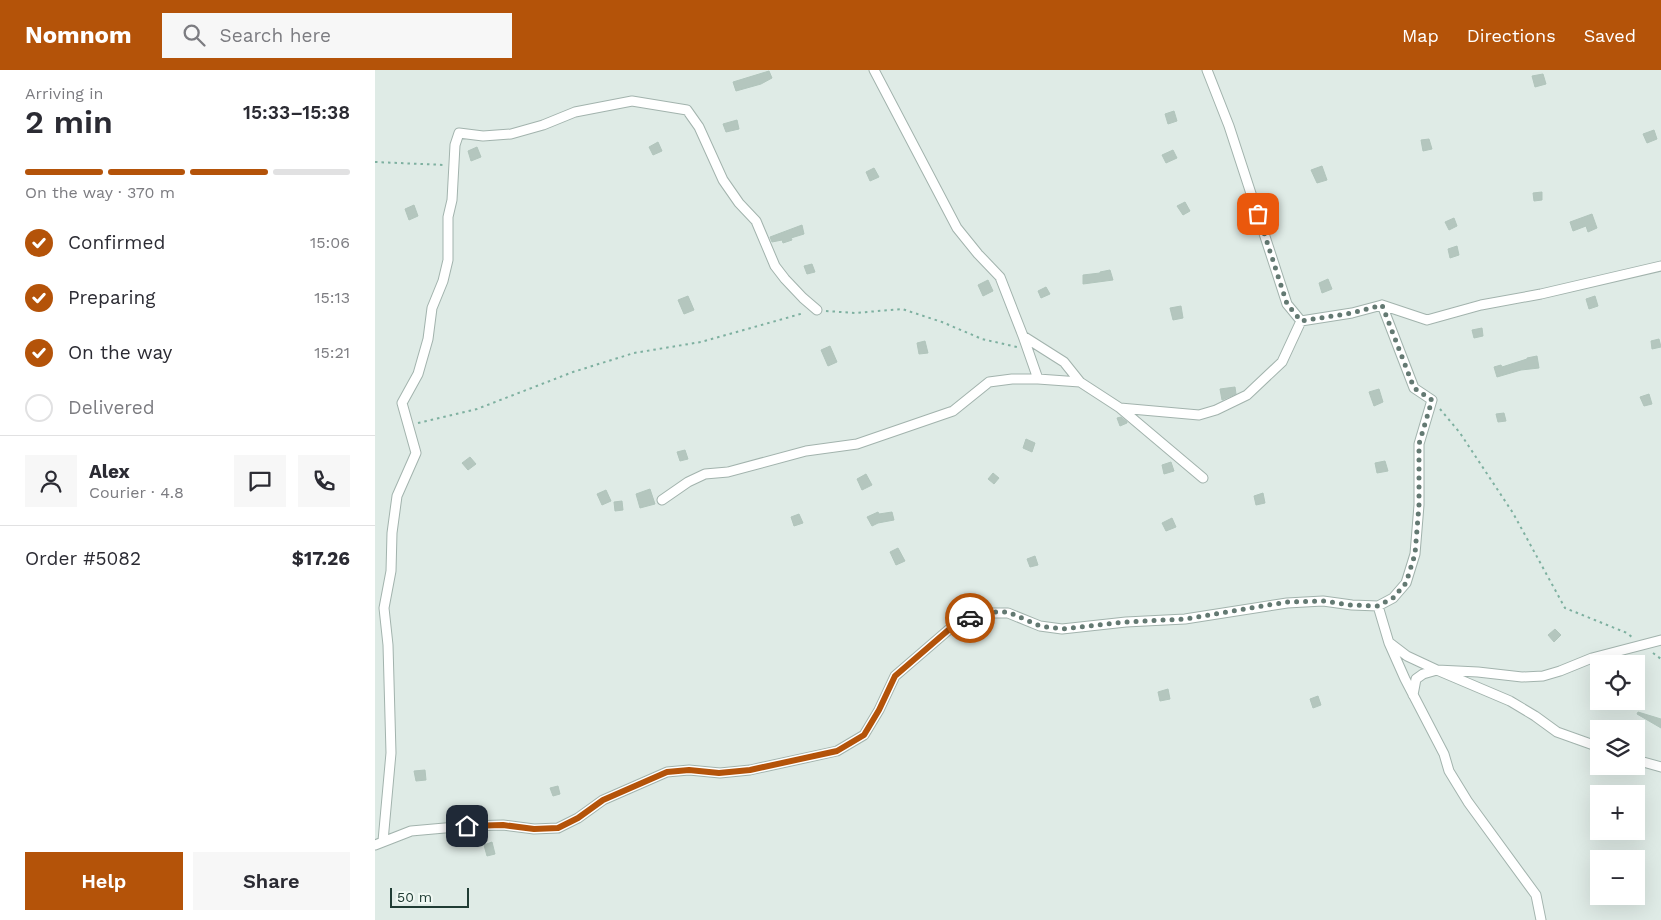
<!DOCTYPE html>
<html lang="en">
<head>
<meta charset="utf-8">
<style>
  body { margin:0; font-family:"Work Sans",sans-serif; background:#f7f7f7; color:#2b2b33; height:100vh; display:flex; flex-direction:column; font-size:19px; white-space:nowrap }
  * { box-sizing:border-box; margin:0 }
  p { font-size:16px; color:#7c7c81 }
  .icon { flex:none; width:28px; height:28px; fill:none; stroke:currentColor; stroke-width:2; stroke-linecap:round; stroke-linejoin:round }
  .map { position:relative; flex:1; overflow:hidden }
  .sheet { display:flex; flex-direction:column; background:#fff; width:375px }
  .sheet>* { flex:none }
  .buttons { position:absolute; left:1215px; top:585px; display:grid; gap:10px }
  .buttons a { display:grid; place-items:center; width:55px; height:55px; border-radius:0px; background:#fff; box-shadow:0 5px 20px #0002; font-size:25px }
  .scale { position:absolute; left:15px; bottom:12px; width:79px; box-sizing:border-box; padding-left:5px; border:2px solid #203c34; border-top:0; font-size:14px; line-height:18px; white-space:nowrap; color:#203c34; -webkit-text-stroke:4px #f0f8f3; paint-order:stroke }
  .pin { position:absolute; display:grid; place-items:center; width:42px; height:42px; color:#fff; margin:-21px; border-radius:10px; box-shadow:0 2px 8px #0006 }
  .courier { position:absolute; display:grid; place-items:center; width:50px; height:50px; margin:-25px; border:4px solid #b45309; border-radius:50%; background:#fff; color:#222; box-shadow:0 1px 6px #0007 }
  .overview em { font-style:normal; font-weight:600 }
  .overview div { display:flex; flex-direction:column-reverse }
  .overview { display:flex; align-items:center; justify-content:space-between; height:85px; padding:0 25px }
  h1 { font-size:32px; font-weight:600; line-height:38px }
  .bar { display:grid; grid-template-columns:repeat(4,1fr); gap:8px 5px; align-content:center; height:60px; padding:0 25px }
  .bar i { height:6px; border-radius:4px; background:#e1e1e2 }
  .bar .active { background:#b45309 }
  .bar p { grid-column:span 4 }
  .line { display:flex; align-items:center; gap:12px; padding:0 25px; border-top:1px solid #e1e1e2 }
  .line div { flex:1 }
  .round { display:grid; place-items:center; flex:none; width:52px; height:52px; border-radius:0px; background:#f7f7f7 }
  ol { padding:0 25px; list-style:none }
  li { display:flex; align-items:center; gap:15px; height:55px }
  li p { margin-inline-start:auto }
  li .icon { padding:5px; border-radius:50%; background:#b45309; color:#fff; stroke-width:4 }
  li:last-child { color:#7c7c81 }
  li i { width:28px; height:28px; border:2px solid #e1e1e2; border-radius:50% }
  .cta { display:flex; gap:10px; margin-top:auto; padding:10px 25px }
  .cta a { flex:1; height:58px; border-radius:0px; background:#b45309; color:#fff; font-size:20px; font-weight:600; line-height:58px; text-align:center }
  .cta a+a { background:#f7f7f7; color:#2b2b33 }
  header { display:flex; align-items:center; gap:30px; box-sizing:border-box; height:70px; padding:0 25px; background:#b45309; color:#fff }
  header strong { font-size:24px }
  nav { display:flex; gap:28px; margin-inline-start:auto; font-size:18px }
  .search { width:350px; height:45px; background:#f7f7f7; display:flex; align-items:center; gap:12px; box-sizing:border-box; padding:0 18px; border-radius:0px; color:#7c7c81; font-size:19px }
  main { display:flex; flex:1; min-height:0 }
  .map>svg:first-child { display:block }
</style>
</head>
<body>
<header>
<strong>Nomnom</strong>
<div class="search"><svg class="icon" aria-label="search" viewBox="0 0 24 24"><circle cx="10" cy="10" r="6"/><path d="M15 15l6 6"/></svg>Search here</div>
<nav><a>Map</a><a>Directions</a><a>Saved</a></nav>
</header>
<main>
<section class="sheet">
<div class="overview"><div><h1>2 min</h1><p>Arriving in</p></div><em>15:33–15:38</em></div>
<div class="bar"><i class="active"></i><i class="active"></i><i class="active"></i><i></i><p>On the way · 370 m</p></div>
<ol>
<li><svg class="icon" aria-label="check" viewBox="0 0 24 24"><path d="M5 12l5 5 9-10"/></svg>Confirmed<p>15:06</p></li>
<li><svg class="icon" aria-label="check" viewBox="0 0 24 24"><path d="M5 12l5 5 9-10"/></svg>Preparing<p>15:13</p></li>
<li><svg class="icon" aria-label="check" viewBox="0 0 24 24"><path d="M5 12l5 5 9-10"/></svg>On the way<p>15:21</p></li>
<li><i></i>Delivered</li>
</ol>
<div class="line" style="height:90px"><a class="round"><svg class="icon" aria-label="person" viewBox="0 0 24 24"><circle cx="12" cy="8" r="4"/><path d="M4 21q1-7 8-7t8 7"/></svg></a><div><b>Alex</b><p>Courier · 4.8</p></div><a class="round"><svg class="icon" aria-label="chat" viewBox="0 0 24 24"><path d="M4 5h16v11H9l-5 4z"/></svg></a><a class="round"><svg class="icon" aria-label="phone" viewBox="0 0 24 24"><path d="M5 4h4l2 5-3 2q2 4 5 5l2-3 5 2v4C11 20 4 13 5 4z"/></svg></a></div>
<div class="line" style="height:65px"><div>Order #5082</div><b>$17.26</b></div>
<div class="cta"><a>Help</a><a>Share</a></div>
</section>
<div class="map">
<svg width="1286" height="850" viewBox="0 0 1286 850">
  <rect width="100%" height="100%" fill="#dfebe6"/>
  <!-- building -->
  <path fill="#b4c6be" stroke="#b1c5bc" d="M394 1 397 8 386 14 361 21 358 12Z
    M1168 4 1171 14 1160 17 1157 6Z
    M799 41 802 51 793 54 790 44Z
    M362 50 364 59 351 62 348 54Z
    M1279 60 1282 69 1272 73 1268 64Z
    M1054 69 1057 79 1048 81 1046 70Z
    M283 72 287 81 278 85 274 77Z
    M102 77 106 87 96 91 93 81Z
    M798 80 802 88 791 93 787 85Z
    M947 96 952 110 942 113 936 100Z
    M499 98 504 107 495 111 491 102Z
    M1167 122V130L1159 131 1158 123Z
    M810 132 815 141 808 145 802 136Z
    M39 135 43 146 34 150 30 139Z
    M1217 144 1222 158 1213 162 1211 156 1198 161 1195 152Z
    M1079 148 1082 156 1074 160 1070 152Z
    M427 155 429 164 416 168 417 170 408 173 407 170 397 172 395 167Z
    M1082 176 1084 185 1075 188 1073 179Z
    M437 194 440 202 432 204 429 196Z
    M735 200 738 210 708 214V205L725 203V202Z
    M953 209 957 219 947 223 944 213Z
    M613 210 618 221 608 226 603 215Z
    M671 217 675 224 666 228 663 221Z
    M313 226 319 240 309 244 303 230Z
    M1220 226 1223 236 1214 239 1211 229Z
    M806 236 808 248 798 250 795 238Z
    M1107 258 1108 266 1099 268 1097 260Z
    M1284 269 1286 277 1277 279 1276 271Z
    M550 271 553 283 544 284 542 273Z
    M455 276 462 292 453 296 446 280Z
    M1162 286 1164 298 1146 300 1122 307 1119 297 1126 295 1127 297 1152 289V288Z
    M860 317 861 324 847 330 845 319Z
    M1004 319 1008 332 999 336 994 322Z
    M1274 324 1277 334 1269 336 1265 327Z
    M1129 343 1131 351 1123 352 1121 344Z
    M746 347 752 352V353L745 356 742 348Z
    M651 369 660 373 657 382 648 378Z
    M310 380 313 389 305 391 302 382Z
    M95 387 101 394 93 400 87 393Z
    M1010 391 1013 401 1002 403 1000 393Z
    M796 392 799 401 789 404 787 395Z
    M618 403 624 408 619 414 613 409Z
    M491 404 497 415 487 420 482 409Z
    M275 419 280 434 265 438 261 424Z
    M231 420 236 431 227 435 222 424Z
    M888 423 890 433 881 435 879 426Z
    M247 431 248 440 240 441 239 432Z
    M503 442 504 444 517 442 519 450 503 453 497 456 492 447Z
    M424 444 428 453 419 456 416 447Z
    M797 448 801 457 791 461 787 453Z
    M523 478 530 491 521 495 515 482Z
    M660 486 663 495 655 497 652 489Z
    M1180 559 1186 565 1179 572 1173 565Z
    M793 619 795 629 785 631 783 622Z
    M943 626 946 635 938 638 935 629Z
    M1263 642 1286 649V658L1262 644Z
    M50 700 51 710 41 711 39 701Z
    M183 716 185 724 178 726 175 718Z
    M117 772 120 784 112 786 109 775Z"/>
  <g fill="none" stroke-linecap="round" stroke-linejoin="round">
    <!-- minor casing -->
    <g stroke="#a2b3ad" stroke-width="11">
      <path id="minor" d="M499 0 582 158 603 184 625 207 648 266 689 292 705 312
        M832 0 854 56 912 234 926 251 977 243 1007 235 1052 250 1106 235 1166 224 1286 196
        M648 266 663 309 705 312 745 338 828 408
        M745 338 824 345 841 340 872 325 907 292 926 251
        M287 430 313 412 330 404 353 402 431 381 482 374 578 341 614 312 637 309H663
        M1003 536 1018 528 1031 513 1040 484 1044 435V374L1057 330 1039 318 1007 235
        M1015 573 1032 586 1062 600 1103 602 1147 607 1168 606 1185 601 1217 588 1286 570
        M1038 625 1041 609 1048 604 1062 600 1135 631 1160 646 1182 662 1224 677
        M1261 690 1286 697
        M8 771 16 683 13 575 9 538 16 501 17 463 22 426 41 383 27 333 43 304 53 269 57 238 68 211 73 190V147L77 130 80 75 84 63 108 66 136 64 168 55 200 42 257 31 312 40 324 57 348 110 364 133 381 151 400 196 410 209 428 228 442 240
        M0 775 36 761 92 756 128 755 159 759 183 758 203 748 228 730 292 702 314 700 345 703 375 700 462 681 489 665 504 640 520 606 578 556 607 543H633L665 556 687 559 751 552 810 549 912 533 948 531 977 535 1003 536 1014 573 1030 609 1069 684 1074 701 1093 732 1161 825 1166 850"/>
    </g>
    <!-- path -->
    <path stroke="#7eb0a0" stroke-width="2" stroke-dasharray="2.5 4" stroke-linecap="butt" d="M0 92 70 95
      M451 241 480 243 527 239 567 252 607 269 642 277
      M1065 339 1085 363 1138 443 1190 538 1252 563 1258 568
      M43 353 102 339 198 302 259 283 326 272 429 243
      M1278 583 1286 589"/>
    <!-- minor -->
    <use href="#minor" stroke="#fff" stroke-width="9"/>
  </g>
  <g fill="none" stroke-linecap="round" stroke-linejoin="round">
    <!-- done -->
    <path stroke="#637972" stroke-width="5" stroke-dasharray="0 9" d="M595 548 607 542H633L665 556 687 559 751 552 810 549 912 532 948 531 976 535 1003 536 1018 528 1031 513 1040 484 1044 435V374L1057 330 1039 318 1007 235 977 243 926 251 912 234 883 144"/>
    <!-- route -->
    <path stroke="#b45309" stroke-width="6" d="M92 756 128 755 159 759 183 758 203 748 228 730 292 702 314 700 344 703 375 700 462 681 489 665 504 640 520 606 578 556 595 548"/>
  </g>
</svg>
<div class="buttons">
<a><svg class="icon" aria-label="locate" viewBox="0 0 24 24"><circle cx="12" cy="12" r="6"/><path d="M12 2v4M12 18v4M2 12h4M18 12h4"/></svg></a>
<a><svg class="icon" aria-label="layers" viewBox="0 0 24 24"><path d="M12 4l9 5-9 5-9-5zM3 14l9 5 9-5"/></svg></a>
<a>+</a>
<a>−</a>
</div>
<div class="scale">50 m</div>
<div class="pin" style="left:883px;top:144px;background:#ea580c"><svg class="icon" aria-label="bag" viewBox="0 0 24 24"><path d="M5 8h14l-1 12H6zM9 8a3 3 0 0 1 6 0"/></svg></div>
<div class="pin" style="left:92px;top:756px;background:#1f2937"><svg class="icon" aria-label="home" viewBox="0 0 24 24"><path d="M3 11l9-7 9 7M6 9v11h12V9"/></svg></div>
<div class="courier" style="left:595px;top:548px"><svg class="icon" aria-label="car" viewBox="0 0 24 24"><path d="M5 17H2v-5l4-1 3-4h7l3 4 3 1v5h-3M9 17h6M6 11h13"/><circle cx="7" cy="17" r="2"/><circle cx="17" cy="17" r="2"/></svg></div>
</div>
</main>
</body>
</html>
